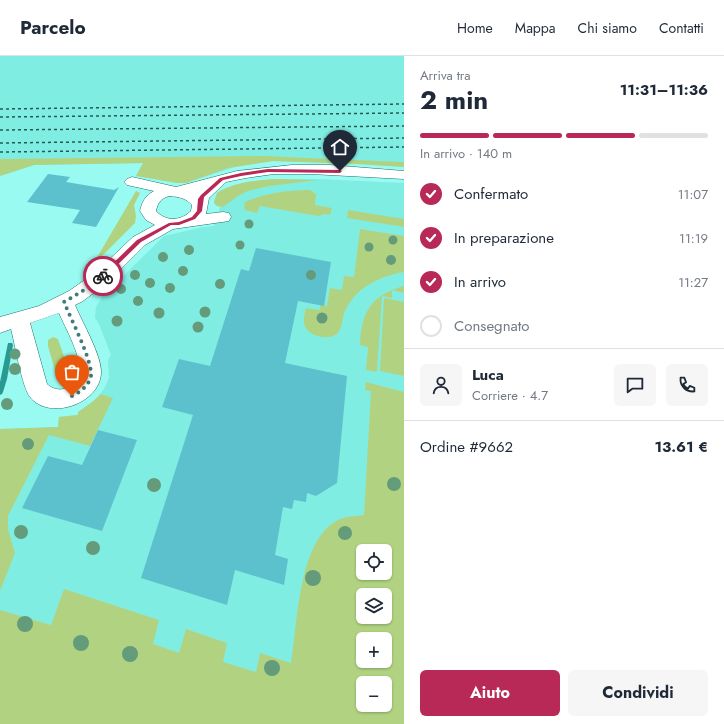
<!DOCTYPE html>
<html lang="it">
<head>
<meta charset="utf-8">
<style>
  body { margin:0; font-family:Jost,sans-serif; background:#f6f6f7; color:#1f2937; height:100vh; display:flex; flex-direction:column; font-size:15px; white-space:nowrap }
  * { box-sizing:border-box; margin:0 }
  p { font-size:13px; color:#747a83 }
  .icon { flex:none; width:22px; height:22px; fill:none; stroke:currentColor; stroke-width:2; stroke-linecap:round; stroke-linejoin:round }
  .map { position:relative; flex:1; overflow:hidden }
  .sheet { display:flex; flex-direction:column; background:#fff; width:320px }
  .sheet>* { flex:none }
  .controls { position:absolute; left:356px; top:488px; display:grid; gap:8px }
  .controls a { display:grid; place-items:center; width:36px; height:36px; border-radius:6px; background:#fff; box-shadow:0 1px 3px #0004; font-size:20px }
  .pin { position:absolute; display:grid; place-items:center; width:34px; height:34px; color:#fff; margin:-41px -17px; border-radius:50% 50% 50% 0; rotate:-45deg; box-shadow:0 0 4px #0007 }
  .pin .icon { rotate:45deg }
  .courier { position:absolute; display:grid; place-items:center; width:40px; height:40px; margin:-20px; border:3px solid #b82957; border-radius:50%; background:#fff; color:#222; box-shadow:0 1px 5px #0007 }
  .summary em { font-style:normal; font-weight:700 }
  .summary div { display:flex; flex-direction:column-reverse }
  .summary { display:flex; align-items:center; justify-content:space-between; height:68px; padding:0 16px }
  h1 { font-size:26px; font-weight:700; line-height:30px }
  .bar { display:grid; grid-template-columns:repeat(4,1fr); gap:6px 4px; align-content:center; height:48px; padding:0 16px }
  .bar i { height:5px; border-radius:3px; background:#e0e1e3 }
  .bar .selected { background:#b82957 }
  .bar p { grid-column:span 4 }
  .line { display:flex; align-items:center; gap:10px; padding:0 16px; border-top:1px solid #e0e1e3 }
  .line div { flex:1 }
  .round { display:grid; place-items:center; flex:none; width:42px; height:42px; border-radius:6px; background:#f6f6f7 }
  ol { padding:0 16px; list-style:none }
  li { display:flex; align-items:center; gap:12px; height:44px }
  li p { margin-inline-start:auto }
  li .icon { padding:4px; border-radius:50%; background:#b82957; color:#fff; stroke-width:4 }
  li:last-child { color:#747a83 }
  li i { width:22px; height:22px; border:2px solid #e0e1e3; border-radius:50% }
  .action { display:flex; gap:8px; margin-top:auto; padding:8px 16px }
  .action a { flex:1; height:46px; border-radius:6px; background:#b82957; color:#fff; font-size:16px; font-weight:700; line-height:46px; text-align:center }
  .action a+a { background:#f6f6f7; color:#1f2937 }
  header { display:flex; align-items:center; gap:24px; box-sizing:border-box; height:56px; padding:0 20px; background:#fff; border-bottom:1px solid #e0e1e3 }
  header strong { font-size:19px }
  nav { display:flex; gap:22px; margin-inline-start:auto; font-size:14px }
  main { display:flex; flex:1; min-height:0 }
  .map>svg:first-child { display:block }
</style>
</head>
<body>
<header>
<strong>Parcelo</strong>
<nav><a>Home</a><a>Mappa</a><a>Chi siamo</a><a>Contatti</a></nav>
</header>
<main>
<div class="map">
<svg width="404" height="668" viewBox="0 0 404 668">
  <rect width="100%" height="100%" fill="#98faf0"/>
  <!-- built -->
  <path fill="#80ede3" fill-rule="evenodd" d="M0 0H404V111L357 108 273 105 238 110 186 127H177L136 120 143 107 34 109 0 120Z
    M277 123H318L404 127V668L0 599V373L58 371 59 361 78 359V356L96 343 104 333 109 322 108 304 111 299 99 268 95 262 96 251 102 241 164 180 203 171 214 170 220 151 215 149 214 145 217 137 220 135 247 126ZM363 495H385V517H363ZM363 539H385V561H363ZM363 583H385V605H363ZM363 627H385V649H363Z"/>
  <!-- green -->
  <path fill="#b1d381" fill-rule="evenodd" d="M264 100 401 106H404V111L357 108 273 105 228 112 186 127H177L136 120 143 107 34 109 0 120V103Z
    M277 123 318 124 269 130 248 135 238 140 223 151 217 150 214 147 217 137C233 126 257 124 277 123Z
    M310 134 316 138 315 149 332 152 330 159 325 158 318 160 260 150 257 157 245 154 244 151 245 146C264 137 290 134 310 134Z
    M136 135 140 137 134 149 136 160 135 167 92 210Z
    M348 154 404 163V171L347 162Z
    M360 173 404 180V216C379 220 353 233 344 258 342 264 342 273 337 278 327 285 306 280 304 267 303 262 305 256 306 252L320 254V249L327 250 330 232 342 234 344 220 354 221Z
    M404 230V237L392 234V242L382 240 377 316 366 314 368 291 360 289C361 256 371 239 404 230Z
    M384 242 404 246V320L380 315Z
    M53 281 58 283 70 318 69 321 61 325 57 322 48 290V284Z
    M366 326 404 336V668H0V554L51 569 64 533 159 564 153 588 179 597 186 573 227 587 223 606 256 616 260 597 291 607C298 567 298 481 340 463 348 460 356 460 364 459L371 335 365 334ZM363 495H385V517H363ZM363 539H385V561H363ZM363 583H385V605H363ZM363 627H385V649H363Z
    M101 338 113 342 90 390 49 379 8 460V473L15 497 0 535V373L58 371 59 361 78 359V356L91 347Z"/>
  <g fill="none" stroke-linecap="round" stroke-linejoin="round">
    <!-- stream -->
    <path fill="#299a92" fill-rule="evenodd" d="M8 287H12L13 289 7 323 3 336 2 338 0 339V326Z"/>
  </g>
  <!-- building -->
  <path fill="#5dc0cd" d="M48 118 70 121 66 126 114 134 119 131 96 171 72 167 80 154 27 146Z
    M256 192 331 206 324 250 298 245 285 307 347 320 337 427 316 440 307 437 306 446 294 444 292 453 283 451 275 499 288 503 284 529 235 514 227 549 141 522 193 359 162 351 179 303 210 310 241 213 249 215Z
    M98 374 137 384 102 475 22 452 48 400 82 409Z"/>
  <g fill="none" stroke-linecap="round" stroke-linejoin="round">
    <!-- minor casing -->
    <g stroke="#22706a" stroke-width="1">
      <path id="minor" d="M292 109H330L404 115V123L311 118H274L246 122 226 126 209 142 206 158 223 156 229 157 231 161 229 165 173 173 145 189 108 226 83 245 75 249C82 266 102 300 101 317 100 348 49 365 30 341 22 331 15 288 11 273L0 277V261L39 250 69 235 96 216 133 181 155 169 146 164 140 155C142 146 145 140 154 135L127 129 124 126 127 123 132 121 176 131 237 115ZM170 140C179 141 186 142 192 149L191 155C181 165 166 166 156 155 158 146 161 142 170 140ZM59 257C65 271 83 303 80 319 79 324 72 330 67 332 60 335 52 333 47 328L30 267Z"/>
    </g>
    <!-- minor -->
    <use href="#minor" fill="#fff" fill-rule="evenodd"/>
    <!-- rail -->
    <path stroke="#245854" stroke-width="1.5" stroke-dasharray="3 3" stroke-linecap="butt" d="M0 53 404 48
      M0 61 404 57
      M0 74 404 70
      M0 87 404 82
      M0 96 404 91"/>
  </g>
  <!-- trees -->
  <g fill="#649b7b">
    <circle cx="249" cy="168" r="4.5"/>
    <circle cx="393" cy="184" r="4.5"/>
    <circle cx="240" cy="189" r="4.5"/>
    <circle cx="369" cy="191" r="4.5"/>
    <circle cx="189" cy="194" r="5"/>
    <circle cx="163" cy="201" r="5"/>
    <circle cx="391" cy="204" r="5"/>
    <circle cx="183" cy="215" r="5"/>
    <circle cx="135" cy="219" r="5"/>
    <circle cx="311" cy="219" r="5"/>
    <circle cx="150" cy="227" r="5"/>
    <circle cx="220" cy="228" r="5"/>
    <circle cx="170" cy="232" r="5"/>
    <circle cx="121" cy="233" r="5"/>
    <circle cx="138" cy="245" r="5"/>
    <circle cx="205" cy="256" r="5.5"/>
    <circle cx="159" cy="257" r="5.5"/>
    <circle cx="322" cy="262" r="5.5"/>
    <circle cx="117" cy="265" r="5.5"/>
    <circle cx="198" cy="271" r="5.5"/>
    <circle cx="15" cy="298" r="5.5"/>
    <circle cx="15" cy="313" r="6"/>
    <circle cx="7" cy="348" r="6"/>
    <circle cx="28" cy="388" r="6"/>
    <circle cx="394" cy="428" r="7"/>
    <circle cx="154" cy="429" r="7"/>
    <circle cx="21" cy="476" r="7"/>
    <circle cx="345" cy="477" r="7"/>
    <circle cx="93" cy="492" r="7"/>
    <circle cx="313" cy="522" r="8"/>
    <circle cx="25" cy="568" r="8"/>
    <circle cx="81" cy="587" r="8"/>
    <circle cx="130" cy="598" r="8"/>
    <circle cx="272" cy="612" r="8"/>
  </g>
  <!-- route -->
  <path fill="#b82957" d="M268 113 340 114 342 115 340 117 268 116 241 120 223 124 204 141 202 155 195 163 179 169H171L141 186 105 221H101V219L137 184 169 167 179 166 192 161 197 155 198 143 201 139 220 122 241 117Z"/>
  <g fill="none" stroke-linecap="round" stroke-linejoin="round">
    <!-- done -->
    <path stroke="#3f7d78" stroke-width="4" stroke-dasharray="0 7.2" d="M72 340C81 336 89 329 91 320 93 306 70 261 64 246L86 233 103 220"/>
  </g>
</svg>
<div class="controls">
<a><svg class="icon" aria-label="locate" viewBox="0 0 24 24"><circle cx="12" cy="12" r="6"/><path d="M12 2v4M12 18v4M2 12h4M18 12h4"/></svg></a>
<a><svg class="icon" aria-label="layers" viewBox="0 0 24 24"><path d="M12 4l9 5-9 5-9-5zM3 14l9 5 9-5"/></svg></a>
<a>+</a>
<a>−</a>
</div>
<div class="pin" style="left:72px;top:340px;background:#ea580c"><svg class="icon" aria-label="bag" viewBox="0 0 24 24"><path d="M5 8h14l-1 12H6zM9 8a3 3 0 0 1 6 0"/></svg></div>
<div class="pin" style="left:340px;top:115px;background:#1f2937"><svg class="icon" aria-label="home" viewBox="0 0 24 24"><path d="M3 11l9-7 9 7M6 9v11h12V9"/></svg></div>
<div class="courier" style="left:103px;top:220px"><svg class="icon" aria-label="bike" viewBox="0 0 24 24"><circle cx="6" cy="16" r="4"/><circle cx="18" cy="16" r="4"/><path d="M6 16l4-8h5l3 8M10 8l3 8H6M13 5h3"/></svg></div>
</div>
<section class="sheet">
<div class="summary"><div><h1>2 min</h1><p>Arriva tra</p></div><em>11:31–11:36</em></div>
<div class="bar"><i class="selected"></i><i class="selected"></i><i class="selected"></i><i></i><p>In arrivo · 140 m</p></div>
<ol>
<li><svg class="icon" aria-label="check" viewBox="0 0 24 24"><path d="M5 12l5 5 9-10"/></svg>Confermato<p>11:07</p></li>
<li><svg class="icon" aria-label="check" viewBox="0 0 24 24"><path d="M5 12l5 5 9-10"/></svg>In preparazione<p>11:19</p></li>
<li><svg class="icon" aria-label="check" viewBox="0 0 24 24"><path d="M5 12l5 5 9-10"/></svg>In arrivo<p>11:27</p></li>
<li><i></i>Consegnato</li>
</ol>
<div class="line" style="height:72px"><a class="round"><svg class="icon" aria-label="person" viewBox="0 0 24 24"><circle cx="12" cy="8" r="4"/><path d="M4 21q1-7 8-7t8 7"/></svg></a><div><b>Luca</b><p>Corriere · 4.7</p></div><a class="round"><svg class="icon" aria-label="chat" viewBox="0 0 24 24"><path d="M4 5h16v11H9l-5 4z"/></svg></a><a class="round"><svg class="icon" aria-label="phone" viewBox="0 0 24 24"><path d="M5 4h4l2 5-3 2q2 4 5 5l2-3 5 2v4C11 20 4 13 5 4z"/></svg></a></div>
<div class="line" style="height:52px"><div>Ordine #9662</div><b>13.61 €</b></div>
<div class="action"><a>Aiuto</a><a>Condividi</a></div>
</section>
</main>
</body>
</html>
